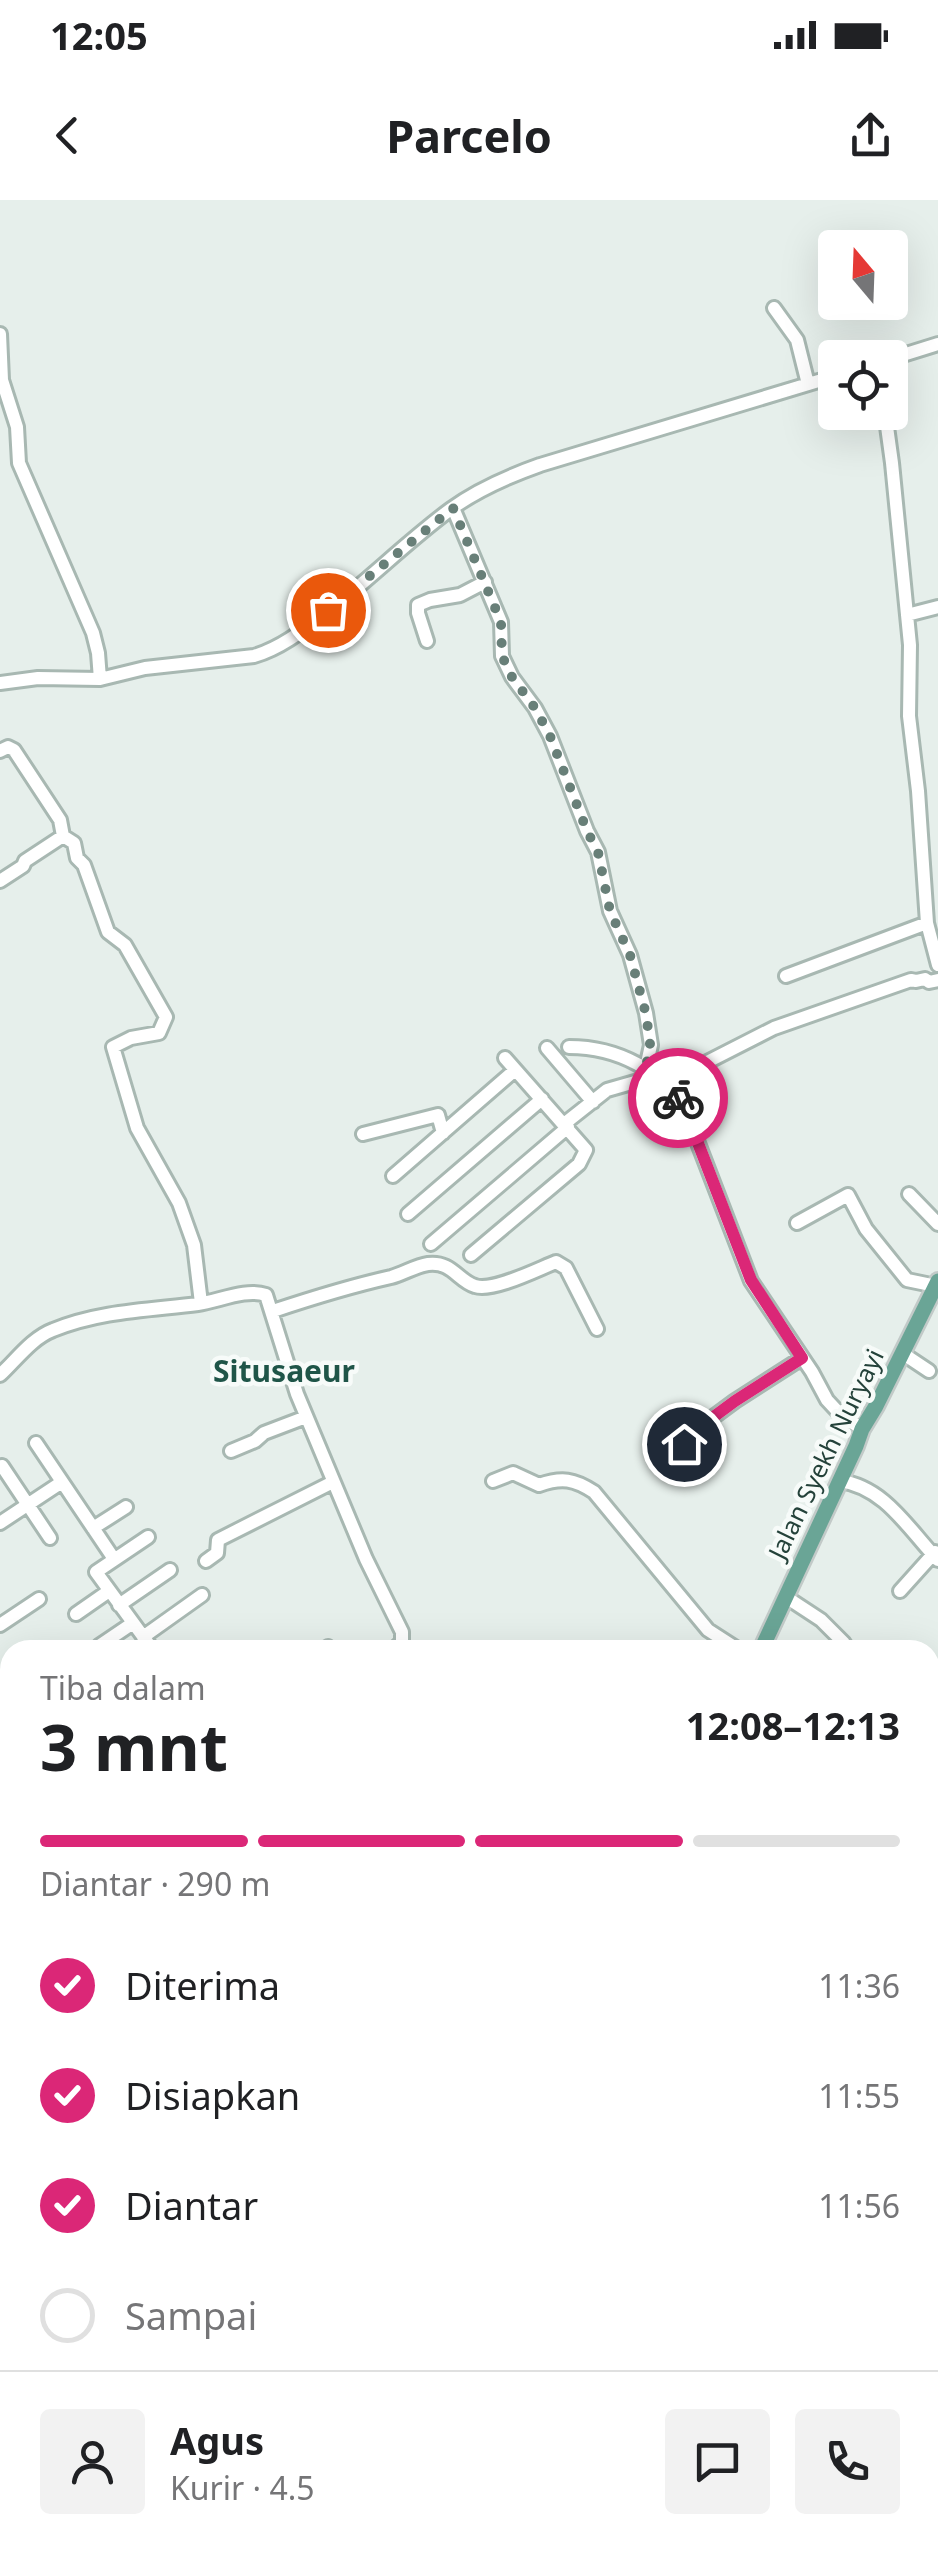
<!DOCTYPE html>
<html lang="id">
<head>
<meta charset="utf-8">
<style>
  body { margin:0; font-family:"Noto Sans",sans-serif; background:#f2f2f2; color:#202124; height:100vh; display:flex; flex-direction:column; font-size:38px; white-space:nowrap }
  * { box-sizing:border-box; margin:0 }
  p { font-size:32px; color:#757577 }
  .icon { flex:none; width:55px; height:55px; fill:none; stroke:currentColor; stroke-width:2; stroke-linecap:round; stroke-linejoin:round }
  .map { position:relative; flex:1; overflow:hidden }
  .panel { position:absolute; left:0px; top:1440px; width:940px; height:932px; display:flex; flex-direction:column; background:#fff; border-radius:30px 30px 0 0; box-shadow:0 10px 40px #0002 }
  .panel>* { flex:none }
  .needle { width:65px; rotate:341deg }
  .fabs { position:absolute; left:818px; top:30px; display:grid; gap:20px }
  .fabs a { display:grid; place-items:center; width:90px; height:90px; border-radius:10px; background:#fff; box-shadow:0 10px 40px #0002; font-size:50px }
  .pin { position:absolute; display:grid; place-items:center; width:85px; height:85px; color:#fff; margin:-42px; border:5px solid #fff; border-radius:50%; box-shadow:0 2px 10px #0007 }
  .courier { position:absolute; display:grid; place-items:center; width:100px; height:100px; margin:-50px; border:8px solid #db2777; border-radius:50%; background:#fff; color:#222; box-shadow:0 2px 12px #0007 }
  .head em { font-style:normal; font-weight:700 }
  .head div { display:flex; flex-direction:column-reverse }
  .head { display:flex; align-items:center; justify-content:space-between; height:170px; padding:0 40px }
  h1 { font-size:65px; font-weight:700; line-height:75px }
  .bar { display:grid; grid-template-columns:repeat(4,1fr); gap:15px 10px; align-content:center; height:120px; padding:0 40px }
  .bar i { height:12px; border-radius:8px; background:#e0e0e0 }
  .bar .active { background:#db2777 }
  .bar p { grid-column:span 4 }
  .line { display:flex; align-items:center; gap:25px; padding:0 40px; border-top:2px solid #e0e0e0 }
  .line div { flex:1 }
  .round { display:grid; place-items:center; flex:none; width:105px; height:105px; border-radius:10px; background:#f2f2f2 }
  ol { padding:0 40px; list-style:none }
  li { display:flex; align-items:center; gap:30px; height:110px }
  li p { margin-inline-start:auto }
  li .icon { padding:10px; border-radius:50%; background:#db2777; color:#fff; stroke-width:4 }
  li:last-child { color:#757577 }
  li i { width:55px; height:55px; border:5px solid #e0e0e0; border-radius:50% }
  .status { display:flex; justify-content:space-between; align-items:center; height:70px; padding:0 50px; background:#fff; direction:ltr }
  .status svg { height:28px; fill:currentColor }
  header { display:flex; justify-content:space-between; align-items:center; height:130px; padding:0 40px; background:#fff; font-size:45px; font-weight:700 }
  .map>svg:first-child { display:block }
</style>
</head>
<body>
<div class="status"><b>12:05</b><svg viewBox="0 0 49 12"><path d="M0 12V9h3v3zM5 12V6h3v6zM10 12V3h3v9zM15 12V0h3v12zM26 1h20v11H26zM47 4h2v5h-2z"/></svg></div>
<header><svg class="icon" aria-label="back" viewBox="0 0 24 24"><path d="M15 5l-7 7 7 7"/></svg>Parcelo<svg class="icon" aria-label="share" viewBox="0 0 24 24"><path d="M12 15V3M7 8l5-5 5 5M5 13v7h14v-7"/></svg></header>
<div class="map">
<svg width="938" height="2371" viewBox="0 0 938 2371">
  <rect width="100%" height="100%" fill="#e6efeb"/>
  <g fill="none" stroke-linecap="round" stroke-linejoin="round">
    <!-- minor casing -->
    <g stroke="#a8b8b2" stroke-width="18">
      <path id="minor" d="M774 108 797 140 808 184
        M0 134 2 180 17 227 19 263 93 433 98 453 100 479
        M890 159 938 144
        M885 212 892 263 910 445 909 516 918 591 927 723 938 765
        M453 308 501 422 502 456 512 477 535 508 550 536 587 631 598 652 610 711 630 755 646 813 651 845 646 868
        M907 415 938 407
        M427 441 418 413V405L430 400 460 395 485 382
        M0 483 38 478 100 479 145 468 254 456C284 447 307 427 332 408 372 377 409 340 451 309 477 290 509 276 540 265L835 176
        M0 551 8 547 14 550 60 620 63 636 74 643 77 658 84 665 108 732 125 745 166 817 159 833 131 838 113 847 137 928 179 1003 194 1045 201 1103
        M0 681 23 666 25 661 63 636
        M786 776 927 723
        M569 847C617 847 663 870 686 912L751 1081 812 1172 827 1200 840 1214 862 1229
        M547 848 593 902
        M666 883 774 828 911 780 916 781 925 779 929 782 938 780
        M564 924 607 890 656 876
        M363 934 438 915 443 933
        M393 976 515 870
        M909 994 938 1024
        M408 1014 542 899
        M797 1023 848 995 866 1029 907 1080 936 1086
        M431 1044 568 927
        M471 1055 579 964 586 950 505 858
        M273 1111C312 1098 351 1086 391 1077 403 1074 415 1066 428 1064 452 1061 458 1081 475 1086 493 1092 538 1069 556 1062L566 1068 597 1129
        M902 1153 929 1171
        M0 1175C17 1159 32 1138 53 1130 99 1111 149 1110 198 1104 219 1101 246 1088 266 1095L297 1194 366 1359 402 1432V1442L393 1450
        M36 1243 114 1359
        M685 1244 709 1226 712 1218 735 1201 802 1158
        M231 1251 255 1241 264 1233 306 1217
        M2 1266 50 1338
        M493 1281 513 1273 539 1285C562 1277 574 1279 594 1292L708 1430 739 1450
        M840 1281C885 1287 909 1330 938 1360
        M0 1323 62 1282
        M93 1328 126 1307
        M148 1337 96 1372 153 1450
        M206 1361 217 1353 218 1340 333 1282
        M900 1391 935 1352
        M786 1397 821 1420 844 1443
        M119 1405 170 1370
        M76 1414 109 1391
        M0 1425 39 1399
        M143 1437 202 1395
        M99 1446 133 1423
        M328 1447 329 1450
        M0 1620 10 1632
        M930 1625 938 1635
        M0 1860 10 1851
        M0 1874 10 1884
        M10 1934 0 1943 10 1953
        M10 2007 5 2012 10 2017
        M0 2055 10 2043
        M0 2088 10 2095
        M0 2137 10 2123
        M0 2201 10 2187
        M0 2266 10 2253
        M930 2282 938 2279
        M0 2309 10 2316
        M0 2355 14 2371
        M300 2362 311 2371
        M797 2362 804 2371
        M107 2371 114 2362"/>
    </g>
    <!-- major casing -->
    <g stroke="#c2cac8" stroke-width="20">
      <path id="major" d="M761 1450 856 1246 862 1229 876 1206 938 1081
        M274 2371 279 2362"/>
    </g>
    <!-- minor -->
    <use href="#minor" stroke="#fff" stroke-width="12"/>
    <!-- major -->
    <use href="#major" stroke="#6aa596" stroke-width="15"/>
  </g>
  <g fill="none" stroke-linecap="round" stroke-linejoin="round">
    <!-- done -->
    <path stroke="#687f78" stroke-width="10" stroke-dasharray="0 18" d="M328 410 453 308 501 422 502 456 512 477 535 508 550 536 587 631 598 652 610 711 630 755 646 814 650 844 646 868 672 888 678 898"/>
    <!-- route -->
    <path stroke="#db2777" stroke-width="12" d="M678 898 686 912 751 1080 802 1158 735 1201 712 1218 709 1226 684 1244"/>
  </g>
  <g text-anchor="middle" stroke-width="9" stroke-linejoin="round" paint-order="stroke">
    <!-- street labels -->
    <g font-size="25" fill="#24423a" stroke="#f7fbf9">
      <text transform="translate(826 1254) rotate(-64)" y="9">Jalan Syekh Nuryayi</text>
    </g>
    <!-- quarter labels -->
    <g font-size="30" font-weight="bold" fill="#1f5548" stroke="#f7fbf9">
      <text x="284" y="1182">Situsaeur</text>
    </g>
  </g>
</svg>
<div class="fabs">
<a><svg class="needle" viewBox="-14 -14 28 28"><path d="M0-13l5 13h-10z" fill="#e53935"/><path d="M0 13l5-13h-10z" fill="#757577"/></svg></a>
<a><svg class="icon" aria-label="locate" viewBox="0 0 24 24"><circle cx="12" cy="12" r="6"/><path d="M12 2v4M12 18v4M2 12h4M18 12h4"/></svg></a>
</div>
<div class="pin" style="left:328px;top:410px;background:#ea580c"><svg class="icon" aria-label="bag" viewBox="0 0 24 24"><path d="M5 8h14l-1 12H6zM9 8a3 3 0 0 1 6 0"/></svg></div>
<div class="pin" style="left:684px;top:1244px;background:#1f2937"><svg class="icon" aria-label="home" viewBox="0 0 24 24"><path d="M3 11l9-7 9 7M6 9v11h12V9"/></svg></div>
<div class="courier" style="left:678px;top:898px"><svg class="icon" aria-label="bike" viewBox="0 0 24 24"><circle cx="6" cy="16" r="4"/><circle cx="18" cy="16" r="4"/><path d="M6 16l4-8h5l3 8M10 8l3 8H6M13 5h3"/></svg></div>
<section class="panel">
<div class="head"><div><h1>3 mnt</h1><p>Tiba dalam</p></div><em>12:08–12:13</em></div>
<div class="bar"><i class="active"></i><i class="active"></i><i class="active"></i><i></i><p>Diantar · 290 m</p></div>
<ol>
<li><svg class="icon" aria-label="check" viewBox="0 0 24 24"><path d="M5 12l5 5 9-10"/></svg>Diterima<p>11:36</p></li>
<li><svg class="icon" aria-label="check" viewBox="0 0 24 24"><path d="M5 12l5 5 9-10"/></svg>Disiapkan<p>11:55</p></li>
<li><svg class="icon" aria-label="check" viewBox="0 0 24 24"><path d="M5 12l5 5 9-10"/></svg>Diantar<p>11:56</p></li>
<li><i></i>Sampai</li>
</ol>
<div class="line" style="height:180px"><a class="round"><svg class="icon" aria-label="person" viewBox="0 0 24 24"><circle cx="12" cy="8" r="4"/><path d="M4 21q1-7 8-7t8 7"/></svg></a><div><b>Agus</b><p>Kurir · 4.5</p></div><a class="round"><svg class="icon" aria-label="chat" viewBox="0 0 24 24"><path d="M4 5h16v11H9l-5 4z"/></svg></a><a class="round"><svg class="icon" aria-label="phone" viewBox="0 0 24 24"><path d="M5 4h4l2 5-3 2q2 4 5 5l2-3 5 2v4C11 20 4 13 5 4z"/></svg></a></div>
</section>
</div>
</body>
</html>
